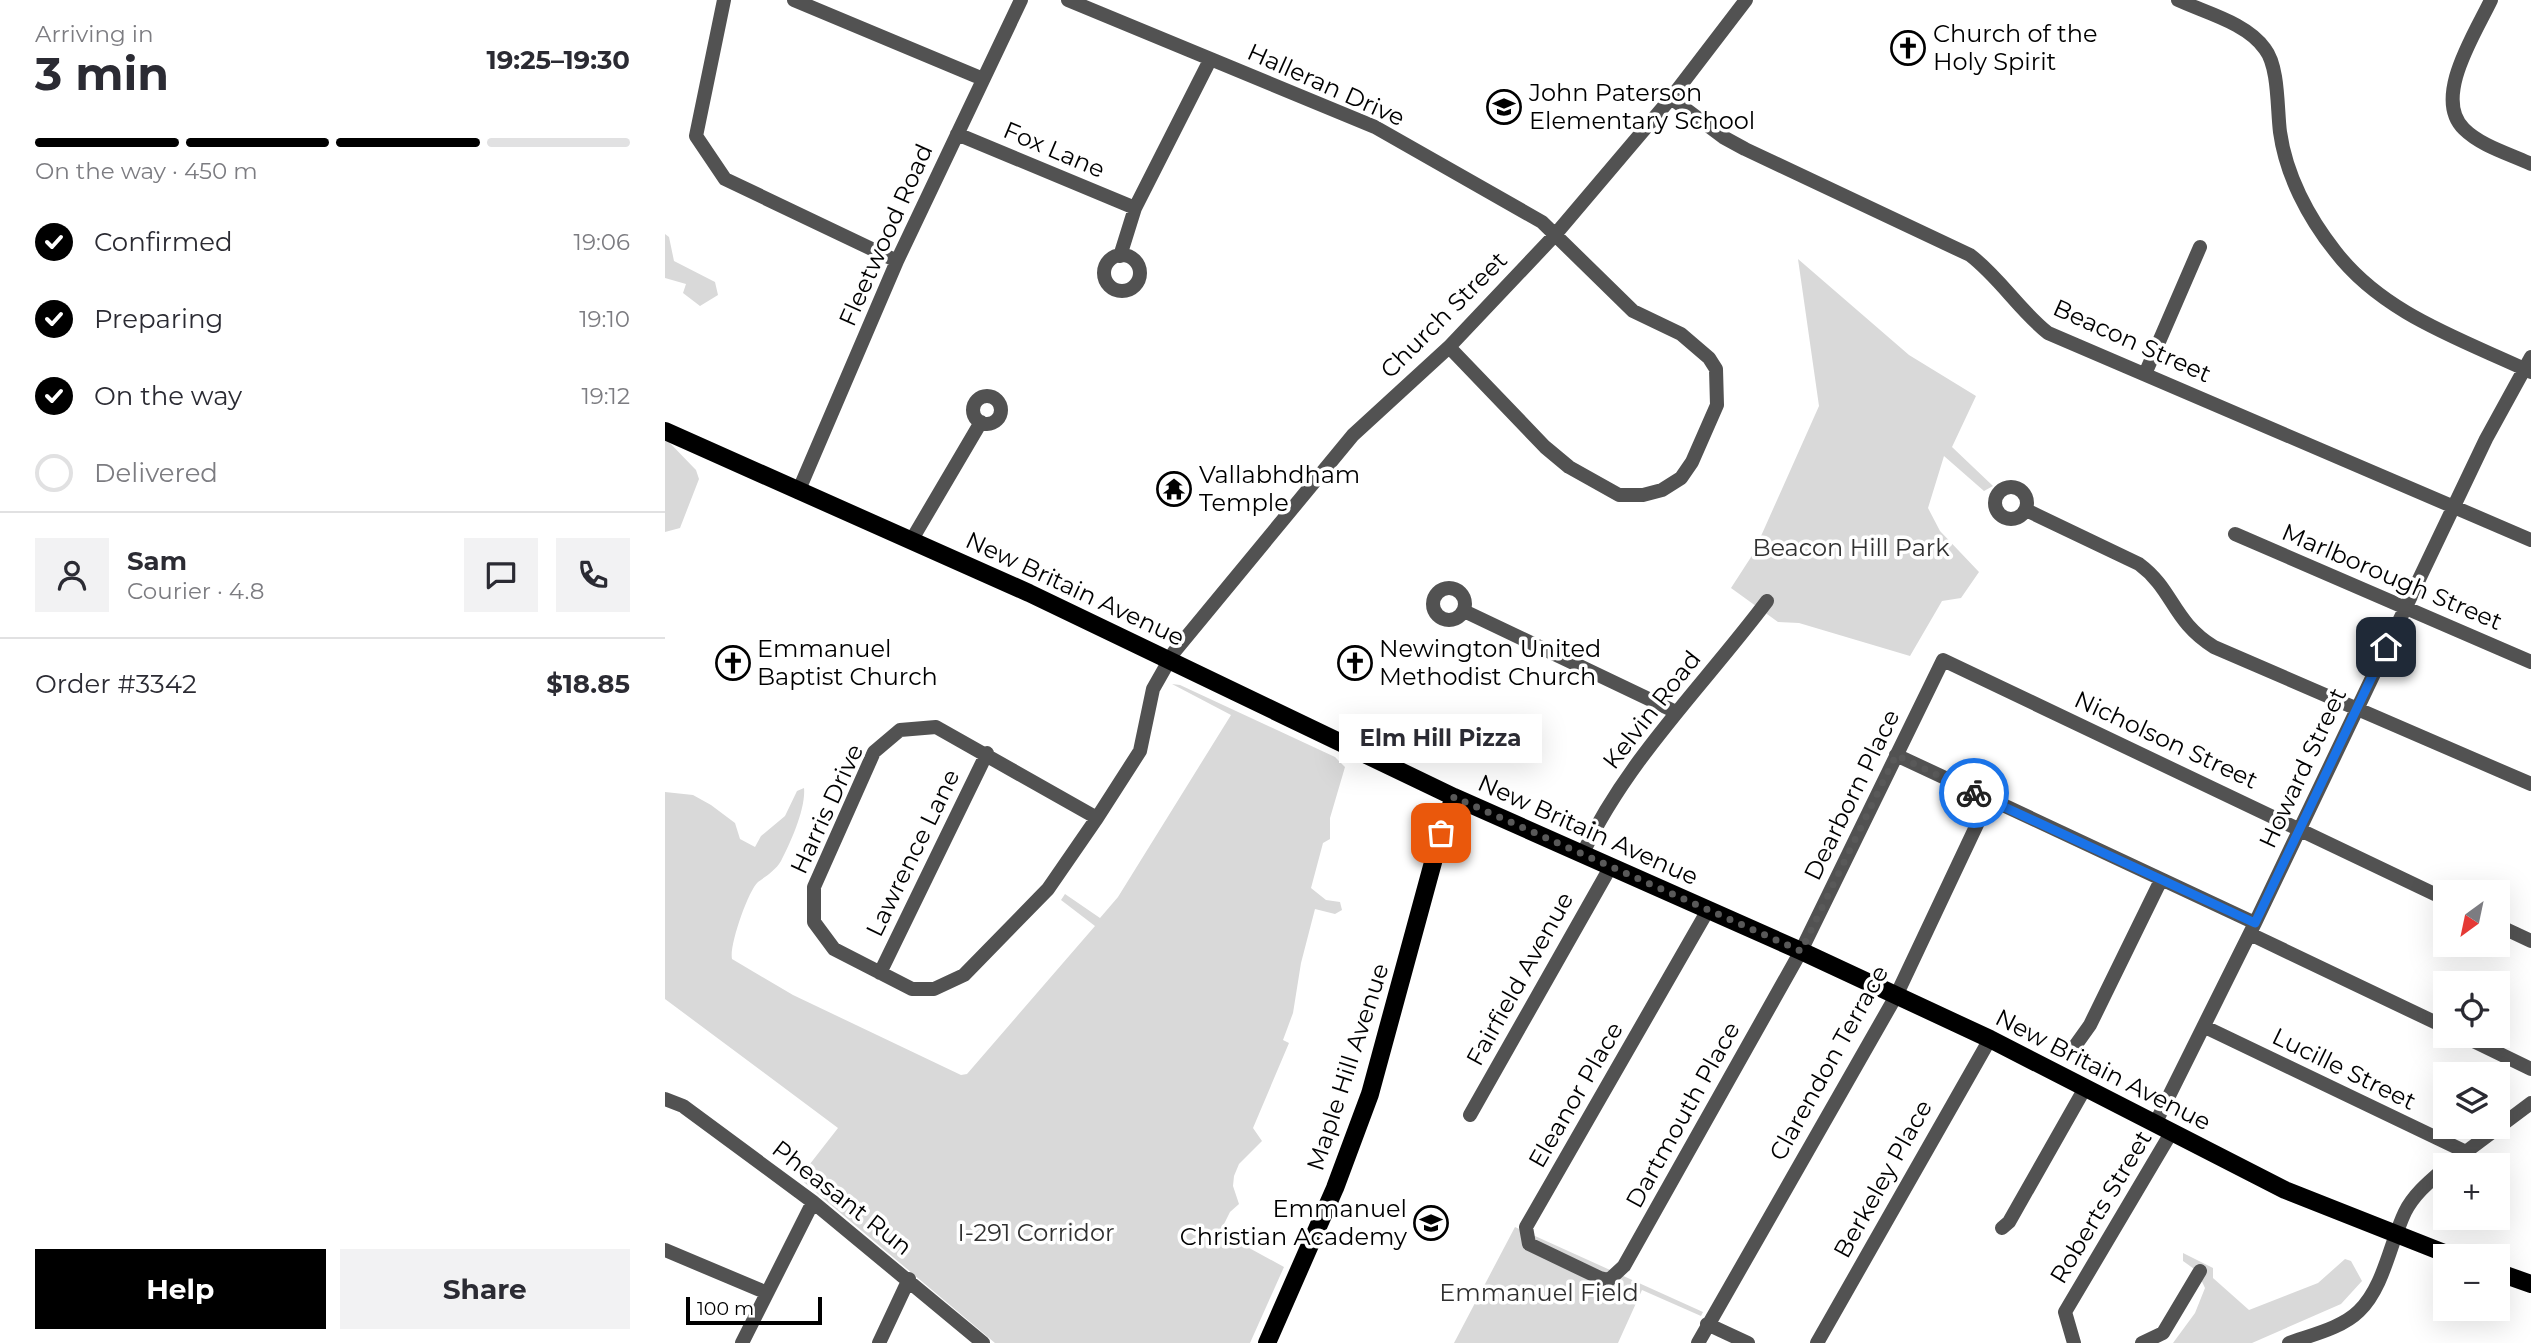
<!DOCTYPE html>
<html lang="en">
<head>
<meta charset="utf-8">
<style>
  body { margin:0; font-family:Montserrat,sans-serif; background:#f2f2f3; color:#2b2b33; height:100vh; display:flex; flex-direction:column; font-size:26px; white-space:nowrap }
  * { box-sizing:border-box; margin:0 }
  p { font-size:23px; color:#7c7c81 }
  .icon { flex:none; width:38px; height:38px; fill:none; stroke:currentColor; stroke-width:2; stroke-linecap:round; stroke-linejoin:round }
  .map { position:relative; flex:1; overflow:hidden }
  .side { display:flex; flex-direction:column; background:#fff; width:665px }
  .side>* { flex:none }
  .needle { width:46px; rotate:213deg }
  .tools { position:absolute; left:1768px; top:880px; display:grid; gap:14px }
  .tools a { display:grid; place-items:center; width:77px; height:77px; border-radius:0px; background:#fff; box-shadow:0 7px 28px #0002; font-size:35px }
  .scale { position:absolute; left:21px; bottom:18px; width:136px; box-sizing:border-box; padding-left:7px; border:4px solid #000; border-top:0; font-size:19px; line-height:24px; white-space:nowrap; color:#000; -webkit-text-stroke:5px #fff; paint-order:stroke }
  .pin { position:absolute; display:grid; place-items:center; width:60px; height:60px; color:#fff; margin:-30px; border-radius:14px; box-shadow:0 4px 10px #0006 }
  .courier { position:absolute; display:grid; place-items:center; width:70px; height:70px; margin:-35px; border:5px solid #1a73e8; border-radius:50%; background:#fff; color:#222; box-shadow:0 2px 9px #0007 }
  .bubble { position:absolute; height:49px; border-radius:0px; background:#fff; box-shadow:0 7px 28px #0002; font-size:23px; font-weight:700; line-height:49px; text-align:center }
  .headline em { font-style:normal; font-weight:700 }
  .headline div { display:flex; flex-direction:column-reverse }
  .headline { display:flex; align-items:center; justify-content:space-between; height:119px; padding:0 35px }
  h1 { font-size:46px; font-weight:700; line-height:52px }
  .bar { display:grid; grid-template-columns:repeat(4,1fr); gap:10px 7px; align-content:center; height:84px; padding:0 35px }
  .bar i { height:9px; border-radius:5px; background:#e1e1e2 }
  .bar .on { background:#000 }
  .bar p { grid-column:span 4 }
  .line { display:flex; align-items:center; gap:18px; padding:0 35px; border-top:2px solid #e1e1e2 }
  .line div { flex:1 }
  .round { display:grid; place-items:center; flex:none; width:74px; height:74px; border-radius:0px; background:#f2f2f3 }
  ol { padding:0 35px; list-style:none }
  li { display:flex; align-items:center; gap:21px; height:77px }
  li p { margin-inline-start:auto }
  li .icon { padding:7px; border-radius:50%; background:#000; color:#fff; stroke-width:4 }
  li:last-child { color:#7c7c81 }
  li i { width:38px; height:38px; border:4px solid #e1e1e2; border-radius:50% }
  .cta { display:flex; gap:14px; margin-top:auto; padding:14px 35px }
  .cta a { flex:1; height:80px; border-radius:0px; background:#000; color:#fff; font-size:28px; font-weight:700; line-height:80px; text-align:center }
  .cta a+a { background:#f2f2f3; color:#2b2b33 }
  main { display:flex; flex:1; min-height:0 }
  .map>svg:first-child { display:block }
</style>
</head>
<body>
<main>
<section class="side">
<div class="headline"><div><h1>3 min</h1><p>Arriving in</p></div><em>19:25–19:30</em></div>
<div class="bar"><i class="on"></i><i class="on"></i><i class="on"></i><i></i><p>On the way · 450 m</p></div>
<ol>
<li><svg class="icon" aria-label="check" viewBox="0 0 24 24"><path d="M5 12l5 5 9-10"/></svg>Confirmed<p>19:06</p></li>
<li><svg class="icon" aria-label="check" viewBox="0 0 24 24"><path d="M5 12l5 5 9-10"/></svg>Preparing<p>19:10</p></li>
<li><svg class="icon" aria-label="check" viewBox="0 0 24 24"><path d="M5 12l5 5 9-10"/></svg>On the way<p>19:12</p></li>
<li><i></i>Delivered</li>
</ol>
<div class="line" style="height:126px"><a class="round"><svg class="icon" aria-label="person" viewBox="0 0 24 24"><circle cx="12" cy="8" r="4"/><path d="M4 21q1-7 8-7t8 7"/></svg></a><div><b>Sam</b><p>Courier · 4.8</p></div><a class="round"><svg class="icon" aria-label="chat" viewBox="0 0 24 24"><path d="M4 5h16v11H9l-5 4z"/></svg></a><a class="round"><svg class="icon" aria-label="phone" viewBox="0 0 24 24"><path d="M5 4h4l2 5-3 2q2 4 5 5l2-3 5 2v4C11 20 4 13 5 4z"/></svg></a></div>
<div class="line" style="height:91px"><div>Order #3342</div><b>$18.85</b></div>
<div class="cta"><a>Help</a><a>Share</a></div>
</section>
<div class="map">
<svg width="1866" height="1343" viewBox="0 0 1866 1343">
  <rect width="100%" height="100%" fill="#fff"/>
  <!-- green -->
  <path fill="#d9d9d9" d="M0 234 4 237 9 261 50 282 53 295 35 306 18 293 21 284 0 278Z
    M1133 259 1244 355 1311 396 1287 447 1328 486 1319 491 1279 456 1263 508 1275 531 1314 572 1296 598 1277 601 1245 656 1134 623 1113 622 1066 588 1088 554 1154 406Z
    M0 438 31 470 34 479 15 528 0 532Z
    M507 684 515 685 670 757 680 767 665 818V839L658 843 646 888 661 900 675 902 677 910 670 914 650 909 636 963 628 1013 618 1040 624 1043 588 1128 597 1141 574 1164 569 1176 568 1186 574 1204 565 1212 555 1232 619 1267 585 1343H330L134 1178 173 1128 0 999V792L28 795 46 805 70 823 75 839 90 847 96 836 120 816 132 791 139 788C141 808 126 842 116 861 110 871 101 876 93 882 83 891 64 946 67 959L128 995 296 1075 302 1074 430 926 396 900 400 894 435 918 453 897 566 715Z
    M850 1227 1038 1312 1036 1316 977 1290 953 1343H789Z
    M1518 1253 1548 1268V1278L1584 1310 1653 1283 1680 1259 1686 1261 1697 1281 1676 1304 1587 1343H1508L1530 1313 1540 1288 1532 1271 1518 1261Z"/>
  <g fill="none" stroke-linecap="round" stroke-linejoin="round">
    <!-- minor -->
    <path stroke="#525252" stroke-width="14" d="M59 0 31 136 60 179 232 261
      M129 0 318 79
      M403 0 710 127 877 222 968 311 1016 334 1044 358 1051 369 1052 405 1027 462 1016 478 997 490 978 495H954L904 467 880 447 784 347
      M1513 0C1541 13 1582 23 1600 49 1614 67 1612 109 1615 132 1621 175 1643 217 1670 251 1718 314 1796 339 1866 372
      M1826 0C1811 32 1767 98 1799 129 1816 146 1845 154 1866 164
      M1006 98 1058 137 1080 149 1305 255C1335 278 1354 310 1383 333L1866 540
      M292 134 470 208
      M439 273a18 18 0 1 1 36 0a18 18 0 1 1-36 0Z
      M455 256 470 208 545 60
      M1480 374 1535 247
      M308 410a14 14 0 1 1 28 0a14 14 0 1 1-28 0Z
      M1330 503a16 16 0 1 1 32 0a16 16 0 1 1-32 0Z
      M133 492 232 261 356 0
      M1361 510 1474 564C1509 590 1507 621 1549 647L1866 784
      M1570 534 1866 662
      M246 541 316 422
      M768 604a16 16 0 1 1 32 0a16 16 0 1 1-32 0Z
      M799 611 1011 712
      M1231 755 1590 923
      M432 818 271 727 235 730 209 752 149 887V922L169 949 247 989H269L299 975 383 889 432 818 475 751 488 689 509 652 688 435 784 347 889 236 1006 98 1081 0
      M918 853C963 758 1039 685 1102 601
      M1043 910 861 1227 864 1244 935 1278 944 1280 959 1266 1136 951 1278 660 1780 899
      M1832 925 1866 941
      M1585 934 1780 1027
      M215 973 322 753
      M1540 1027 1799 1151
      M1798 1036 1866 1069
      M1410 1046 1425 1025 1496 880
      M0 1099 18 1106 148 1202 318 1343
      M805 1115 946 866
      M1490 1124 1590 923 1821 439 1866 357
      M1782 1166 1866 1103
      M1337 1228 1344 1222 1420 1088
      M0 1250 100 1292
      M1042 1324 1083 1343
      M77 1343 148 1202
      M214 1343 244 1279
      M1033 1343 1231 996 1324 799
      M1152 1343 1325 1039
      M1409 1343 1400 1312 1506 1133
      M1477 1343 1498 1333 1535 1271
      M1624 1343C1646 1335 1677 1328 1694 1311 1719 1287 1725 1243 1740 1212 1749 1194 1765 1181 1780 1168"/>
    <!-- major -->
    <path stroke="#000" stroke-width="18" d="M0 431 364 593 789 797 1136 951 1325 1039 1620 1190 1787 1256
      M1832 1272 1866 1284
      M602 1343 670 1188 705 1094 776 833 789 797"/>
  </g>
  <g fill="none" stroke-linecap="round" stroke-linejoin="round">
    <!-- done -->
    <path stroke="#595959" stroke-width="7" stroke-dasharray="0 12.6" d="M776 833 789 797 1136 951 1231 755 1309 793"/>
    <!-- route -->
    <path stroke="#1a73e8" stroke-width="9" d="M1309 793 1590 923 1721 647"/>
  </g>
  <!-- icons -->
  <defs>
    <g id="church-ring" transform="scale(1.75)"><circle r="9.5" fill="#fff" stroke="#000" stroke-width="1.5"/><path d="M-1.2-6h2.4v3.5h3.3v2.4h-3.3V6h-2.4V-.1h-3.3v-2.4h3.3Z" fill="#000"/></g>
    <g id="school-ring" transform="scale(1.75)"><circle r="9.5" fill="#fff" stroke="#000" stroke-width="1.5"/><path d="M0-5L7-2L0 1L-7-2ZM-4 1L0 2.5L4 1V4Q0 6-4 4Z" fill="#000"/></g>
    <g id="temple-ring" transform="scale(1.75)"><circle r="9.5" fill="#fff" stroke="#000" stroke-width="1.5"/><path d="M0-6L5-2H3V0L6.5 2.5H4V6H1.5V3h-3V6H-4V2.5H-6.5L-3 0V-2H-5Z" fill="#000"/></g>
  </defs>
  <g fill-rule="evenodd">
    <use href="#church-ring" x="1243" y="48"/>
    <use href="#school-ring" x="839" y="107"/>
    <use href="#temple-ring" x="509" y="489"/>
    <use href="#church-ring" x="68" y="663"/>
    <use href="#church-ring" x="690" y="663"/>
    <use href="#school-ring" x="766" y="1223"/>
  </g>
  <g text-anchor="middle" stroke-width="7" stroke-linejoin="round" paint-order="stroke">
    <!-- poi labels -->
    <g font-size="24" fill="#000" stroke="#fff" text-anchor="start">
      <text x="1268" y="42">Church of the<tspan x="1268" dy="28">Holy Spirit</tspan></text>
      <text x="864" y="101">John Paterson<tspan x="864" dy="28">Elementary School</tspan></text>
      <text x="534" y="483">Vallabhdham<tspan x="534" dy="28">Temple</tspan></text>
      <text x="92" y="657">Emmanuel<tspan x="92" dy="28">Baptist Church</tspan></text>
      <text x="714" y="657">Newington United<tspan x="714" dy="28">Methodist Church</tspan></text>
      <text x="742" y="1217" text-anchor="end">Emmanuel<tspan x="742" dy="28">Christian Academy</tspan></text>
    </g>
    <!-- street labels -->
    <g font-size="24" fill="#000" stroke="#fff">
      <text transform="translate(661 85) rotate(24)" y="8">Halleran Drive</text>
      <text transform="translate(389 150) rotate(23)" y="8">Fox Lane</text>
      <text transform="translate(221 235) rotate(-66)" y="8">Fleetwood Road</text>
      <text transform="translate(779 315) rotate(-45)" y="8">Church Street</text>
      <text transform="translate(1467 341) rotate(24)" y="8">Beacon Street</text>
      <text transform="translate(1727 577) rotate(23)" y="8">Marlborough Street</text>
      <text transform="translate(410 589) rotate(25)" y="8">New Britain Avenue</text>
      <text transform="translate(987 710) rotate(-52)" y="8">Kelvin Road</text>
      <text transform="translate(1501 740) rotate(25)" y="8">Nicholson Street</text>
      <text transform="translate(1638 768) rotate(-65)" y="8">Howard Street</text>
      <text transform="translate(1187 795) rotate(-64)" y="8">Dearborn Place</text>
      <text transform="translate(162 809) rotate(-65)" y="8">Harris Drive</text>
      <text transform="translate(923 830) rotate(24)" y="8">New Britain Avenue</text>
      <text transform="translate(248 853) rotate(-64)" y="8">Lawrence Lane</text>
      <text transform="translate(855 979) rotate(-61)" y="8">Fairfield Avenue</text>
      <text transform="translate(1164 1063) rotate(-61)" y="8">Clarendon Terrace</text>
      <text transform="translate(683 1067) rotate(-72)" y="8">Maple Hill Avenue</text>
      <text transform="translate(1679 1069) rotate(26)" y="8">Lucille Street</text>
      <text transform="translate(1438 1070) rotate(27)" y="8">New Britain Avenue</text>
      <text transform="translate(911 1095) rotate(-60)" y="8">Eleanor Place</text>
      <text transform="translate(1018 1115) rotate(-61)" y="8">Dartmouth Place</text>
      <text transform="translate(1218 1179) rotate(-61)" y="8">Berkeley Place</text>
      <text transform="translate(177 1198) rotate(38)" y="8">Pheasant Run</text>
      <text transform="translate(1436 1207) rotate(-59)" y="8">Roberts Street</text>
    </g>
    <!-- park labels -->
    <g font-size="24" fill="#303030" stroke="#fff">
      <text x="1186" y="556">Beacon Hill Park</text>
      <text x="371" y="1241">I-291 Corridor</text>
      <text x="874" y="1301">Emmanuel Field</text>
    </g>
  </g>
</svg>
<div class="tools">
<a><svg class="needle" viewBox="-14 -14 28 28"><path d="M0-13l5 13h-10z" fill="#e53935"/><path d="M0 13l5-13h-10z" fill="#7c7c81"/></svg></a>
<a><svg class="icon" aria-label="locate" viewBox="0 0 24 24"><circle cx="12" cy="12" r="6"/><path d="M12 2v4M12 18v4M2 12h4M18 12h4"/></svg></a>
<a><svg class="icon" aria-label="layers" viewBox="0 0 24 24"><path d="M12 4l9 5-9 5-9-5zM3 14l9 5 9-5"/></svg></a>
<a>+</a>
<a>−</a>
</div>
<div class="scale">100 m</div>
<div class="pin" style="left:776px;top:833px;background:#ea580c"><svg class="icon" aria-label="bag" viewBox="0 0 24 24"><path d="M5 8h14l-1 12H6zM9 8a3 3 0 0 1 6 0"/></svg></div>
<div class="pin" style="left:1721px;top:647px;background:#1f2937"><svg class="icon" aria-label="home" viewBox="0 0 24 24"><path d="M3 11l9-7 9 7M6 9v11h12V9"/></svg></div>
<div class="courier" style="left:1309px;top:793px"><svg class="icon" aria-label="bike" viewBox="0 0 24 24"><circle cx="6" cy="16" r="4"/><circle cx="18" cy="16" r="4"/><path d="M6 16l4-8h5l3 8M10 8l3 8H6M13 5h3"/></svg></div>
<div class="bubble" style="left:674px;top:714px;width:203px">Elm Hill Pizza</div>
</div>
</main>
</body>
</html>
